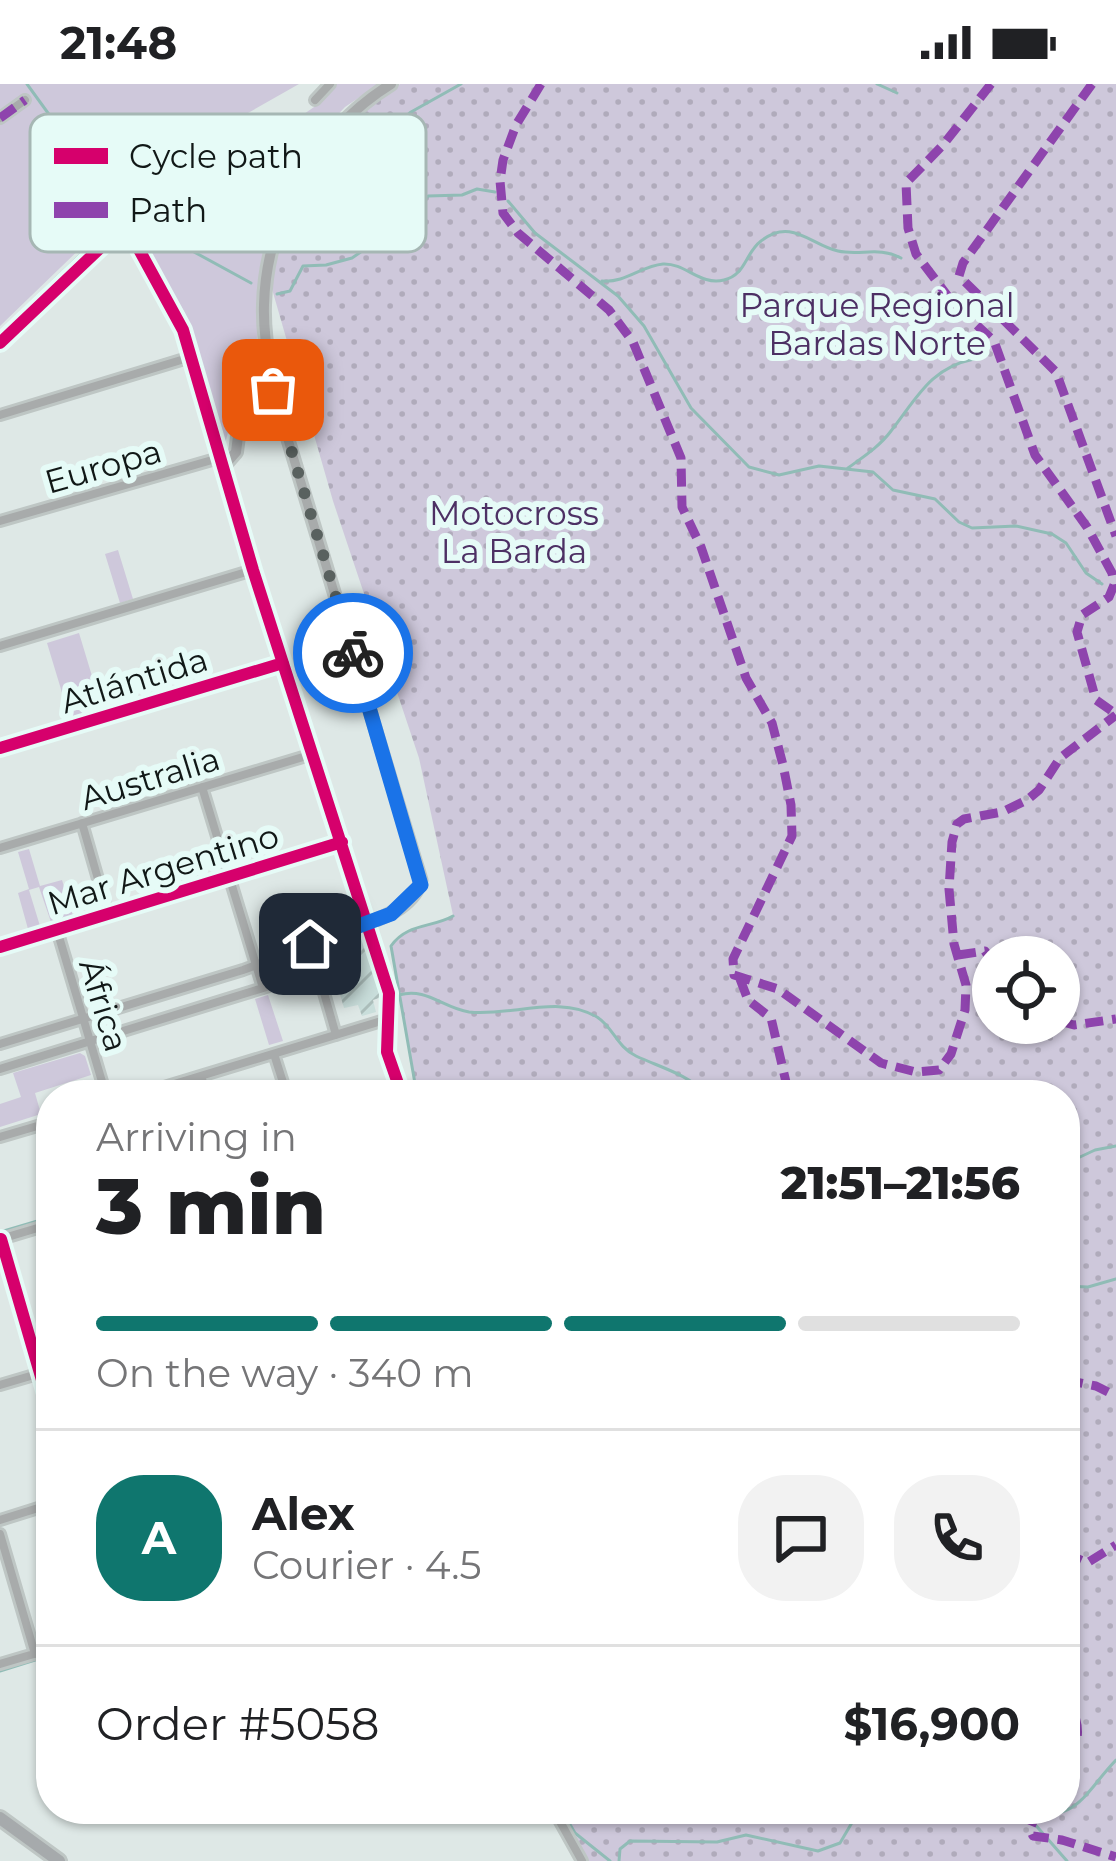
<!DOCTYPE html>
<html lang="en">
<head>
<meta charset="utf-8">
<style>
  body { margin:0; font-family:Montserrat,sans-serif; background:#f2f2f2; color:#202124; height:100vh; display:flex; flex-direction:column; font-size:45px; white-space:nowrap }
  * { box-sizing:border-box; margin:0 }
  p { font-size:39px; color:#757577 }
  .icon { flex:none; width:66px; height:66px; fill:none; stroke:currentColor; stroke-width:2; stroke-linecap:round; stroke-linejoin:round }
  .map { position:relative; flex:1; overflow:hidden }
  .sheet { position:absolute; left:36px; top:996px; width:1044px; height:744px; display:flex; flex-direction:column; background:#fff; border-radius:48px; box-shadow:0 3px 9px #0004 }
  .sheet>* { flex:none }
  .fabs { position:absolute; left:972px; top:852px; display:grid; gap:24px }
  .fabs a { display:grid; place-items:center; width:108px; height:108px; border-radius:50%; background:#fff; box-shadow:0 3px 9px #0004; font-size:60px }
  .pin { position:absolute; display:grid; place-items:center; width:102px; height:102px; color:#fff; margin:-51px; border-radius:24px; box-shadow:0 6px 18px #0006 }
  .courier { position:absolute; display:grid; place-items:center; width:120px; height:120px; margin:-60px; border:9px solid #1a73e8; border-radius:50%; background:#fff; color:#222; box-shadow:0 3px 15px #0007 }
  .summary em { font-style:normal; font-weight:800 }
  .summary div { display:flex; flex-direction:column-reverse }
  .summary { display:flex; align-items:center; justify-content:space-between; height:204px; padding:0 60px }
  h1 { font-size:78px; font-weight:800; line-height:90px }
  .bar { display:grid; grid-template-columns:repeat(4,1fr); gap:18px 12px; align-content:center; height:144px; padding:0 60px }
  .bar i { height:15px; border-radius:9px; background:#e0e0e0 }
  .bar .on { background:#0f766e }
  .bar p { grid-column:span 4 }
  .line { display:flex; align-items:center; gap:30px; padding:0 60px; border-top:3px solid #e0e0e0 }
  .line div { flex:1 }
  .round { display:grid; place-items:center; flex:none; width:126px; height:126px; border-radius:48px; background:#f2f2f2 }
  .status { display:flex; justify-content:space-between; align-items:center; height:84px; padding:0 60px; background:#fff; direction:ltr }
  .status svg { height:33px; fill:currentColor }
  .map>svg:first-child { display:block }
</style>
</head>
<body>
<div class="status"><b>21:48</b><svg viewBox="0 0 49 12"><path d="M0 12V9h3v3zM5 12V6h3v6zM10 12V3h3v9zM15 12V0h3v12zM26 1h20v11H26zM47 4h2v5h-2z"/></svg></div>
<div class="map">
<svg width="1116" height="1777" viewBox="0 0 1116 1777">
  <defs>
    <pattern id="industrial-furrows" width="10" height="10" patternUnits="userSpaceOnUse" patternTransform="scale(3)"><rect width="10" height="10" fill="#c9dedb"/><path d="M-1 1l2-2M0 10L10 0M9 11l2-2" fill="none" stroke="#acbebb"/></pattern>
    <pattern id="park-dots" width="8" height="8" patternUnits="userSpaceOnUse" patternTransform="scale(3)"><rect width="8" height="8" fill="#cec8db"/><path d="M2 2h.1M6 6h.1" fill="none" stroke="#b0abbb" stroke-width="1.8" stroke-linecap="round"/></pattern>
  </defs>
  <rect width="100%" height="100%" fill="#dee8e6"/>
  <!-- industrial -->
  <path fill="url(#industrial-furrows)" d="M363 849 382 913 373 916 376 928 362 932 358 921 344 924 325 860Z"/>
  <!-- grass -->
  <path fill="#cec8db" d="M0 0H299L181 67 0 242Z
    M336 0H379L345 23 328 41 272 139 260 184 256 276 234 325 224 364 185 229 136 146 317 21Z
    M118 466 133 515 120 519 105 470Z
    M79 549 102 625 70 635 47 559Z
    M29 765 40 802 62 796 73 832 51 838 39 803 29 806 40 842 28 845 18 809 29 805 18 768Z
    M268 911 283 957 269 961 255 915Z
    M80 969 85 972 91 991 35 1009 41 1030 0 1043V1020L21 1013 13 989Z"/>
  <!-- park -->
  <path fill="url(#park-dots)" fill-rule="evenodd" d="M400 0H1116V1777H582L553 1725H1065V1011H417L391 862C407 839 432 845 453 831L419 674 333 417 270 198 283 140 312 84 354 32ZM993 873H1059V939H993Z"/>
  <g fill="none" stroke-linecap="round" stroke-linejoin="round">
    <!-- stream -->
    <path stroke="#90bcb6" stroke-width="3" d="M27 0 119 127 251 199
      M877 0 897 9
      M325 85 366 66 411 28 461 0
      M508 117 535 149 618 212 644 242 691 324 749 383 779 391 819 382 873 388 893 406 935 415 959 438 972 444 1016 442 1052 450 1066 459 1086 489 1102 500
      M173 151C193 141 221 107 240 106 255 106 265 115 280 113
      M602 197C626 199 641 182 663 180 686 179 700 202 724 196 746 191 745 169 761 157 791 133 811 161 838 167 860 172 879 162 901 174
      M277 210 290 207 303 182 326 181 352 174 397 143 428 112 462 111 477 105 495 108
      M0 248 122 131
      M848 384C863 373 880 362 891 347 917 314 930 284 974 275
      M399 911C426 903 443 924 469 928 510 933 559 910 597 933 613 943 617 963 636 972 662 984 687 990 708 1011
      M417 1011 391 862C407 839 432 844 453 832
      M1065 1080 1095 1066 1116 1062
      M0 1148 51 1133
      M1065 1202 1088 1203 1116 1195
      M0 1587 51 1571
      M561 1725 575 1749 610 1777
      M1021 1725C1076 1743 1084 1709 1116 1676
      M1025 1729 1067 1777
      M619 1777 620 1765 630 1757 717 1758 746 1751 818 1767 840 1759 860 1725"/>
    <!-- minor casing -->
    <g stroke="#bec6c4" stroke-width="14">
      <path id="minor" d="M315 16 330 0
        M0 34 25 16
        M0 259 118 147 127 146 180 239 222 384
        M0 331 191 273
        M0 437 219 374
        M0 562 253 486
        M0 664 283 579
        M202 703 263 904
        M82 739 108 830
        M0 764 313 670
        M57 846 106 1011
        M310 860 336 951
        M0 863 342 758
        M0 960 243 886 368 839 390 914 387 968 402 1011
        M274 970 287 1011
        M0 985 318 887
        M201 992 207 1011
        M138 1011 388 935
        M0 1053 51 1038
        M1 1155 51 1327
        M1 1155 51 1140
        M0 1301 51 1286
        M0 1436 51 1420
        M0 1450 35 1570
        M0 1580 51 1565
        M553 1725 582 1777"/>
    </g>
    <!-- tertiary casing -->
    <g stroke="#bec6c4" stroke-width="15">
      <path id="tertiary" d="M222 384 368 839C390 831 415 820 421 796L273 306"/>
    </g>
    <!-- secondary casing -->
    <g stroke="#bec6c4" stroke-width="16">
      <path id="secondary" d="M240 329 249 318 273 306C269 278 263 250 264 221 266 134 317 46 391 0
        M222 384 236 368 242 321 264 270"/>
    </g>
    <!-- trunk casing -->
    <g stroke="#bec6c4" stroke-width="18">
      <path id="trunk" d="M0 1734 59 1777"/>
    </g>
    <!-- minor -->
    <use href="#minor" stroke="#a8abab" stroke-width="8"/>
    <!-- tertiary -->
    <use href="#tertiary" stroke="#a8abab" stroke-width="9"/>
    <!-- secondary -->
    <use href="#secondary" stroke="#a7a9aa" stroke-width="10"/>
    <!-- trunk -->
    <use href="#trunk" stroke="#a6aaac" stroke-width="12"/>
    <!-- quiet -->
    <path stroke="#8e44ad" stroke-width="9" stroke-dasharray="18 9" stroke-linecap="butt" d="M541 0 516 41 503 76 500 97 503 129 518 149 609 226 633 258 681 374 682 423 701 463 746 594 772 639 783 681 791 721 792 752 733 875 734 891 778 905 881 979 916 988 939 986 951 970 965 926 966 901 954 860 949 805 952 758 957 740 964 735 1002 728 1027 716 1039 706 1060 674 1116 631
      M991 0 943 61 906 99 908 144 916 170 953 219 994 257 1035 371 1087 443 1112 489 1114 501 1109 513 1082 531 1077 548 1096 616 1116 630
      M1092 0 963 179 959 192 1056 288 1116 452
      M0 34 25 16
      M958 871 985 867 993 879
      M740 895 748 916 771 934 789 1011
      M1059 937 1074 941 1116 935
      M1065 1296 1096 1302 1116 1312
      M1065 1469 1087 1479 1116 1461
      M1065 1609C1078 1635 1085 1654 1065 1679
      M1038 1725 1030 1745 1033 1752 1062 1756 1116 1773"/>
    <!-- cycleway casing -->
    <g stroke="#e6fbf7" stroke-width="20">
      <path id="cycleway" d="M0 259 118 147 124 145 130 149 183 246 253 486 389 909 387 968 402 1011
        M0 664 283 579
        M0 863 342 758
        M1 1155 51 1327"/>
    </g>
    <!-- cycleway -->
    <use href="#cycleway" stroke="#d6006c" stroke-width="12"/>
  </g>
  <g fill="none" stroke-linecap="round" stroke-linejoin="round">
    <!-- done -->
    <path stroke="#59615f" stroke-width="12" stroke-dasharray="0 21.6" d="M273 306 353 569"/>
    <!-- route -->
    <path stroke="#1a73e8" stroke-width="15" d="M310 860 391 830 421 801 353 569"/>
  </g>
  <g text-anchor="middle" stroke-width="12" stroke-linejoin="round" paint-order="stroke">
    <!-- park labels -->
    <g font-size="33" fill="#4d3064" stroke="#e6fbf7">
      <text x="877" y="233">Parque Regional<tspan x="877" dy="38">Bardas Norte</tspan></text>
      <text x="514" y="441">Motocross<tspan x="514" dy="38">La Barda</tspan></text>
    </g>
    <!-- street labels -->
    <g font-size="33" fill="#111817" stroke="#e6fbf7">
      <text transform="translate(103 382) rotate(-16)" y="12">Europa</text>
      <text transform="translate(134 596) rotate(-17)" y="12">Atlántida</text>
      <text transform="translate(150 694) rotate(-17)" y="12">Australia</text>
      <text transform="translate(163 785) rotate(-17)" y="12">Mar Argentino</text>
      <text transform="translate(104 921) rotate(73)" y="12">África</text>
    </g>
  </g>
  <!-- legend -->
  <rect x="30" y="30" width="396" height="138" rx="18" fill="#e6fbf7" stroke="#a6b7b4" stroke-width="3"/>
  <rect x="54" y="64" width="54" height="16" fill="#d6006c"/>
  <rect x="54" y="118" width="54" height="16" fill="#8e44ad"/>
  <g font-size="33" fill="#111817">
    <text x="129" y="84">Cycle path</text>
    <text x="129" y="138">Path</text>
  </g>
</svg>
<div class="fabs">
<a><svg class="icon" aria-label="locate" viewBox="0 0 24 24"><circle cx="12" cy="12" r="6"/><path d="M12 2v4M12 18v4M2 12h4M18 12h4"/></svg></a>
</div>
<div class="pin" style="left:273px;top:306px;background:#ea580c"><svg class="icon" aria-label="bag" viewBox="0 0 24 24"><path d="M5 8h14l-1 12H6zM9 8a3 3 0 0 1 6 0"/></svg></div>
<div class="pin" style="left:310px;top:860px;background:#1f2937"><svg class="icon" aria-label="home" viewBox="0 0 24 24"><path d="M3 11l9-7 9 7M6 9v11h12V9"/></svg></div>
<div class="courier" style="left:353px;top:569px"><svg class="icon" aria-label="bike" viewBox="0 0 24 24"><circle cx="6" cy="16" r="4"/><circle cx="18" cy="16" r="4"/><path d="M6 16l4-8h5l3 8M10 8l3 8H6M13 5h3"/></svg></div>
<section class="sheet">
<div class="summary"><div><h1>3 min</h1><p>Arriving in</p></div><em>21:51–21:56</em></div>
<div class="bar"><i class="on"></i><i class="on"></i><i class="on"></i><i></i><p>On the way · 340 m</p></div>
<div class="line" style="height:216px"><b class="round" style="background:#0f766e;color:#fff">A</b><div><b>Alex</b><p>Courier · 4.5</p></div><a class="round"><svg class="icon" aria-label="chat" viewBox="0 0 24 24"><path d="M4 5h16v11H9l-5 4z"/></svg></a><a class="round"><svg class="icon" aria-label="phone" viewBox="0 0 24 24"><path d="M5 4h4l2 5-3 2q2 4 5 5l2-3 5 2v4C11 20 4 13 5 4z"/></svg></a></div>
<div class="line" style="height:156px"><div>Order #5058</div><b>$16,900</b></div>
</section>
</div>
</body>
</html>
